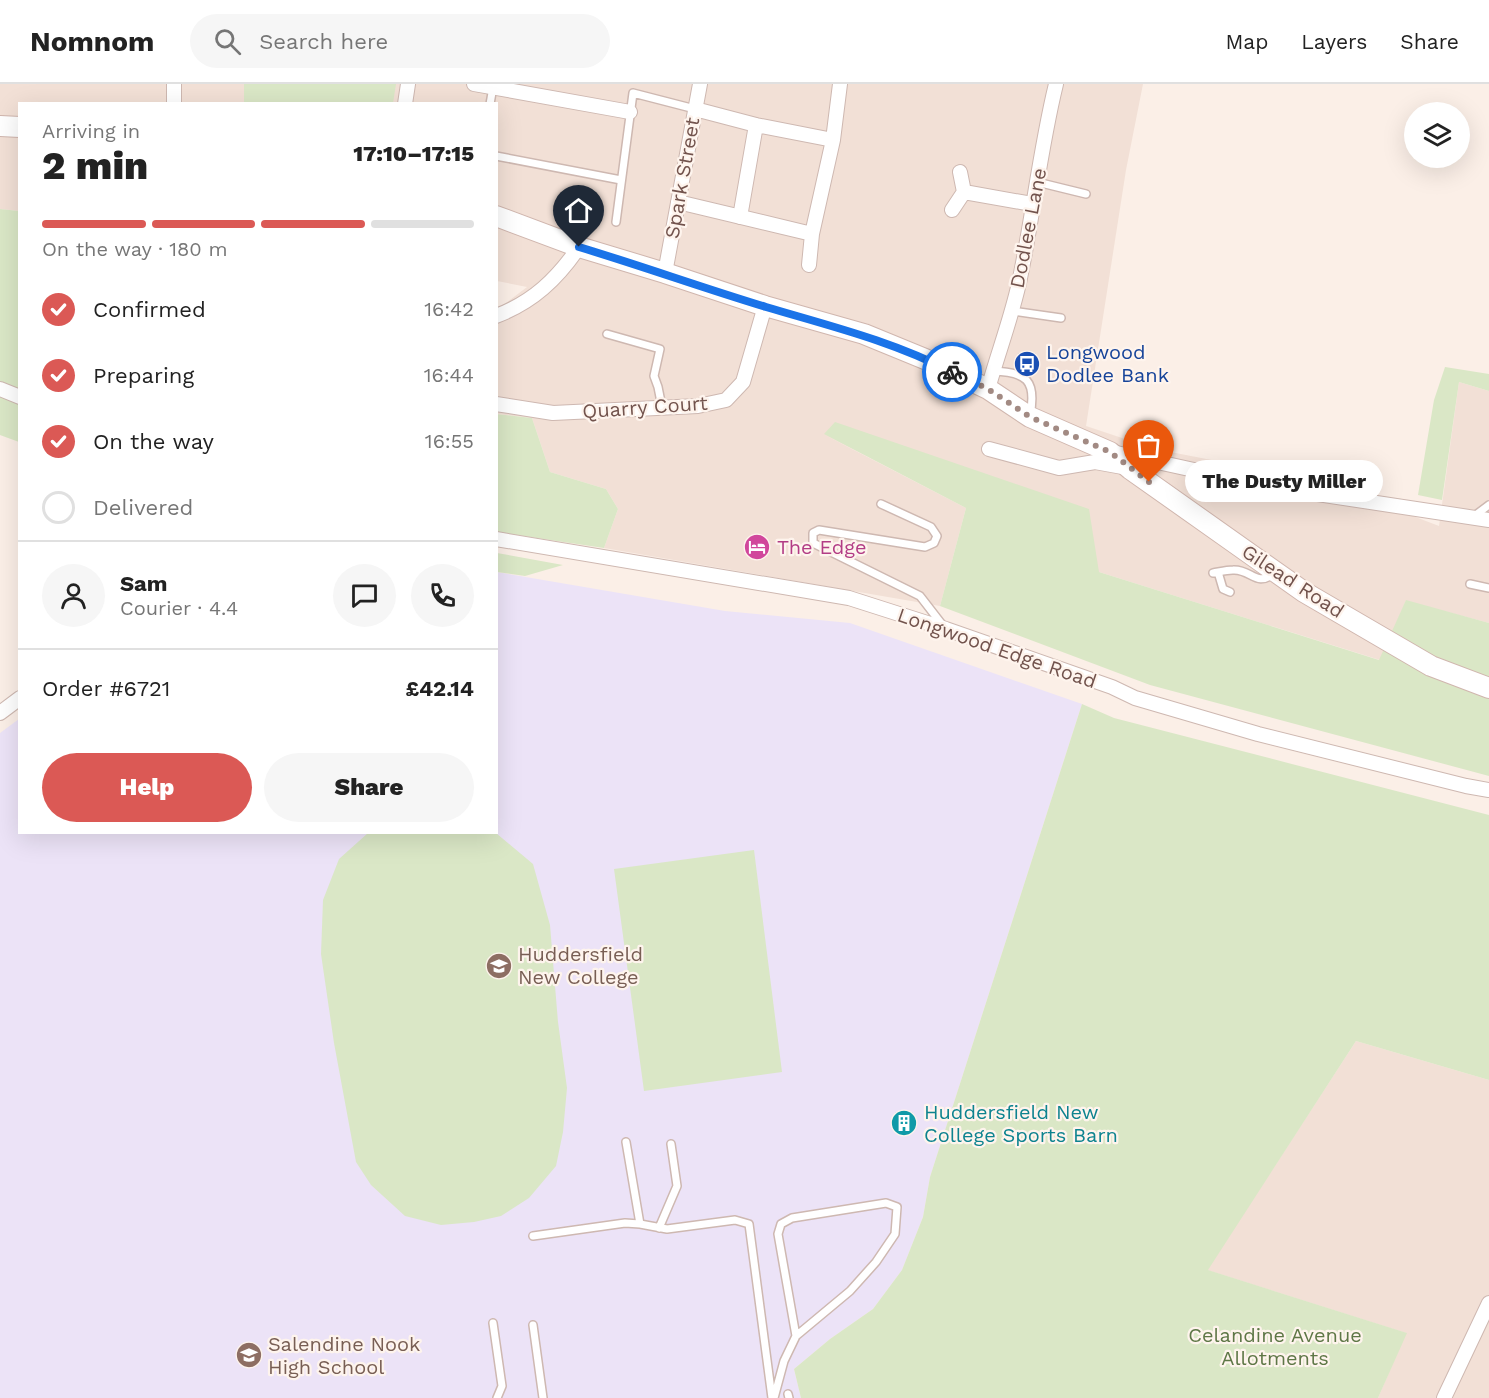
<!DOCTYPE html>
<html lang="en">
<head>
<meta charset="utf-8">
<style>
  body { margin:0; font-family:"Work Sans",sans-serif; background:#f6f6f6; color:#222; height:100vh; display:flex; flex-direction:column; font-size:22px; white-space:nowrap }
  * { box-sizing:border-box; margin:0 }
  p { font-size:20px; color:#767676 }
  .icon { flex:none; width:33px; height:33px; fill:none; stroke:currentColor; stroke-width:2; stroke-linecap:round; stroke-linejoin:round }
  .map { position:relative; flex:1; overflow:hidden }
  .details { position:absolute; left:18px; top:18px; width:480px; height:732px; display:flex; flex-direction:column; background:#fff; border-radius:0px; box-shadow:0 6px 24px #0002 }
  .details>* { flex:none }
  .fabs { position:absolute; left:1404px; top:18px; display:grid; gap:12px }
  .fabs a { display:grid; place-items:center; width:66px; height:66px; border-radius:50%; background:#fff; box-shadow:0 6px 24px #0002; font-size:30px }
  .pin { position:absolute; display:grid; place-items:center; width:51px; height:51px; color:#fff; margin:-62px -26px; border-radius:50% 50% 50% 0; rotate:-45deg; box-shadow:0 0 6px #0007 }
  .pin .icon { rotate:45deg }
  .courier { position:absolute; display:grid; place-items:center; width:60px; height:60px; margin:-30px; border:4px solid #1a73e8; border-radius:50%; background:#fff; color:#222; box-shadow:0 2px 8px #0007 }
  .bubble { position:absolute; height:42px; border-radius:21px; background:#fff; box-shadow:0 6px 24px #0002; font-size:20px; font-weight:800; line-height:42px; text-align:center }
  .summary em { font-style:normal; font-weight:800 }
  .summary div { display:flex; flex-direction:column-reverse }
  .summary { display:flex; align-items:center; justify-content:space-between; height:102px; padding:0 24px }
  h1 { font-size:39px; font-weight:800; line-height:45px }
  .bar { display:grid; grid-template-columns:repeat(4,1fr); gap:9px 6px; align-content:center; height:72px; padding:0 24px }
  .bar i { height:8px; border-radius:4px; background:#e0e0e0 }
  .bar .current { background:#db5955 }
  .bar p { grid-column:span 4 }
  .line { display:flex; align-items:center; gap:15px; padding:0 24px; border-top:2px solid #e0e0e0 }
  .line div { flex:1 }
  .round { display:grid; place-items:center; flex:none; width:63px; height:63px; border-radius:32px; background:#f6f6f6 }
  ol { padding:0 24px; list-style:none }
  li { display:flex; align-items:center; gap:18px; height:66px }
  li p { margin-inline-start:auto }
  li .icon { padding:6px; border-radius:50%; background:#db5955; color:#fff; stroke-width:4 }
  li:last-child { color:#767676 }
  li i { width:33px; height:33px; border:3px solid #e0e0e0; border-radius:50% }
  .action { display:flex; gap:12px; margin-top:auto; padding:12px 24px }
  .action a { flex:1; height:69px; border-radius:36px; background:#db5955; color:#fff; font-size:24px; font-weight:800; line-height:69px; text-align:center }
  .action a+a { background:#f6f6f6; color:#222 }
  header { display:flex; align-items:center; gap:36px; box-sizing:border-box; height:84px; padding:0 30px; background:#fff; border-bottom:2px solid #e0e0e0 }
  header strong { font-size:28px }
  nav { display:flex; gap:33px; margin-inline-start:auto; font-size:21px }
  .search { width:420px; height:54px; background:#f6f6f6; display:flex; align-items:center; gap:15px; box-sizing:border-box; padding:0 21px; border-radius:33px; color:#767676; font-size:22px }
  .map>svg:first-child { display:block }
</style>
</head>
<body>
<header>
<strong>Nomnom</strong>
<div class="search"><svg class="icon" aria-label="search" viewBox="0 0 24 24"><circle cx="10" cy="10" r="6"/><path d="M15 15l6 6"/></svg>Search here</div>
<nav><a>Map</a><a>Layers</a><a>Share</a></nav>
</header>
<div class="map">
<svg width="1489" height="1314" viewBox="0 0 1489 1314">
  <rect width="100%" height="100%" fill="#fbefe7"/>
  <!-- residential -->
  <path fill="#f2e0d6" d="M0 0H1143L1126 86 1086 342 1155 365 1324 398 1439 442 1459 298 1489 307V539L1406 517 1380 576 1099 488 825 351 966 424 940 522 604 464 618 425 606 405 550 388 532 334 497 330V226L527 203 497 197 496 20H20L19 127 0 125Z
    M1356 957 1489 996V1314H1378L1406 1249 1207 1186Z"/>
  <!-- education -->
  <path fill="#ece3f7" d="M497 488 725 527 850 539 1082 620 930 1093 923 1133 902 1186 873 1225 830 1255 794 1285 801 1314H0V649L19 635 20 748H496Z"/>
  <!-- green -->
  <path fill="#dae7c6" d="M244 0H396L393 19 244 20Z
    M0 125 19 127V358L0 351Z
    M1445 283 1489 290V307L1459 298 1442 416 1418 411 1434 316Z
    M496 330 532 334 550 388 606 405 618 425 604 464 497 448Z
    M835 338 1089 425 1099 488 1379 576 1406 516 1489 539V692L1150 601 940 522 966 424 824 350Z
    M497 469 563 481 525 492 497 488Z
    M1082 620 1114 634 1489 731V996L1356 957 1208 1186 1407 1249 1378 1314H801L794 1285 830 1255 873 1225 902 1186 923 1133 930 1093Z
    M368 749H496L533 780 550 841 558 938 567 1004 563 1048 556 1082 529 1114 501 1132 474 1138 441 1141 405 1132 371 1101 356 1078 334 959 321 870 323 816 339 775Z
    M754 766 782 988 644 1007 614 785Z"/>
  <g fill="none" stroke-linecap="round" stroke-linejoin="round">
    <!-- lane casing -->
    <g stroke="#ceb8b1" stroke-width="10">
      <path id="lane" d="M490 20 493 3
        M496 72 621 96
        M1037 98 1086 110
        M616 138 633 9 695 25
        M1012 227 1061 234
        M607 250 660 265 654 292 658 303 662 323
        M993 287C1026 288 1037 296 1030 331
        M881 420 931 443 937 452 934 459 925 463 819 446 813 449V459L920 512 944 543
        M1473 433 1489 421
        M1218 488 1223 505 1230 508
        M1213 489C1219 488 1226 486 1233 486 1252 485 1255 504 1275 489
        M1470 500 1489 504
        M626 1058 640 1140
        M659 1144 677 1102 671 1060
        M533 1152 625 1139 640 1140 667 1145 735 1136 749 1140 772 1314
        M493 1239 502 1302 497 1314
        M533 1241 543 1314
        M788 1310 789 1314
        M774 1314 784 1277 796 1252 850 1207 876 1178 895 1150 897 1123 886 1119 792 1134 781 1140 778 1150 796 1252"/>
    </g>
    <!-- street casing -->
    <g stroke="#ceb8b1" stroke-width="16">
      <path id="street" d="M474 0 630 28
        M174 19V0
        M405 20 408 0
        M695 25 756 41 833 56
        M964 108 1032 120
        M678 118 812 150 833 56 840 0
        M952 126 964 108 960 88
        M740 133 756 41
        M809 181 812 150
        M665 189 700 0
        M496 232C533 218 557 195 579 163
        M0 305 20 313
        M988 305C998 269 1011 235 1019 199 1033 133 1040 65 1056 0
        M496 320 553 329 698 322 726 316 743 298 765 222
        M989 365 1059 384 1095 378 1128 384
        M1112 368 1271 403 1489 436
        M496 455 849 514 946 545 1112 603 1135 614 1258 650 1466 702 1489 706
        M0 629 20 614
        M1444 1314 1489 1219"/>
    </g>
    <!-- secondary casing -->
    <g stroke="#d0b6ae" stroke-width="22">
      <path id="secondary" d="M0 42 20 43
        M496 132 579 163 665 189 765 222 864 250 925 275 988 305 1030 333 1110 368 1130 385 1304 508 1431 582 1489 604"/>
    </g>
    <!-- lane -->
    <use href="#lane" stroke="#fff" stroke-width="7"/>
    <!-- street -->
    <use href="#street" stroke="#fff" stroke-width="14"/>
    <!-- secondary -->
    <use href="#secondary" stroke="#fff" stroke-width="20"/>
  </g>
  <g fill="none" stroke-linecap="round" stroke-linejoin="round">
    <!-- done -->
    <path stroke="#a28a83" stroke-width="6" stroke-dasharray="0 10.8" d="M952 288 988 305 1030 333 1110 368 1149 398"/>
    <!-- route -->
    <path stroke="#1a73e8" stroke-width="8" d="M579 163C642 182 703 204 766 223 830 242 892 257 952 288"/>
  </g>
  <!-- icons -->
  <defs>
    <g id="bus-disc" transform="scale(1.35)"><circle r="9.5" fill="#1a4fb4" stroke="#fef4ed"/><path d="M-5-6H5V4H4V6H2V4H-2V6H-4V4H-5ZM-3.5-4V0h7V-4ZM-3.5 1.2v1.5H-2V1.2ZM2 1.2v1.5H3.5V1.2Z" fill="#fff"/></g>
    <g id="hotel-disc" transform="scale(1.35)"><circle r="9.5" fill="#d1479c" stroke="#fef4ed"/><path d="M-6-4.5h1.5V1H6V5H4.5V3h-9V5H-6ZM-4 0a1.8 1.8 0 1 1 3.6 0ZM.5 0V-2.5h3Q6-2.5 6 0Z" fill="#fff"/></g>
    <g id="university-disc" transform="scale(1.35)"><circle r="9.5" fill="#8d6e63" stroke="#fef4ed"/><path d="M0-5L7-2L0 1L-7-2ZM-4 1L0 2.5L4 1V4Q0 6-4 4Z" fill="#fff"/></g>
    <g id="building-disc" transform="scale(1.35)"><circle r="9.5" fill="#0f9aa8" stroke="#fef4ed"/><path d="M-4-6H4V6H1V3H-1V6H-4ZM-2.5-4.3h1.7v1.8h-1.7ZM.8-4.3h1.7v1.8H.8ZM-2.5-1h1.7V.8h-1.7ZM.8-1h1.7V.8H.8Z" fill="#fff"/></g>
    <g id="school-disc" transform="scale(1.35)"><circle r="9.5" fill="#8d6e63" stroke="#fef4ed"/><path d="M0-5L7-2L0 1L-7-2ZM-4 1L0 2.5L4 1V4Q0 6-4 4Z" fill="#fff"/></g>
  </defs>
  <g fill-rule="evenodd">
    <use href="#bus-disc" x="1027" y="280"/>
    <use href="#hotel-disc" x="757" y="463"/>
    <use href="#university-disc" x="499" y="882"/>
    <use href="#building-disc" x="904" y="1039"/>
    <use href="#school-disc" x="249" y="1271"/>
  </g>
  <g text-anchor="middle" stroke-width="4.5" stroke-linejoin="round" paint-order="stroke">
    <!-- street labels -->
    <g font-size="20" fill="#72534d" stroke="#fef4ed">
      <text transform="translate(682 94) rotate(-80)" y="7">Spark Street</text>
      <text transform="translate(1028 144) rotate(-79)" y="7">Dodlee Lane</text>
      <text transform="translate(645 323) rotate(-4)" y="7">Quarry Court</text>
      <text transform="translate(1293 497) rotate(33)" y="7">Gilead Road</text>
      <text transform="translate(997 564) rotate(19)" y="7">Longwood Edge Road</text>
    </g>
    <!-- transit labels -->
    <g font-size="20" fill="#164399" stroke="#fef4ed" text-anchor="start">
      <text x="1046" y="275">Longwood<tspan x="1046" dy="23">Dodlee Bank</tspan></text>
    </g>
    <!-- hotel labels -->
    <g font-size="20" fill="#b23c85" stroke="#fef4ed" text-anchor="start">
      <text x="777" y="470">The Edge</text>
    </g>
    <!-- education labels -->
    <g font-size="20" fill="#785e54" stroke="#fef4ed" text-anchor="start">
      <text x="518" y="877">Huddersfield<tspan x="518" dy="23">New College</tspan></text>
      <text x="268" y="1267">Salendine Nook<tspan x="268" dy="23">High School</tspan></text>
    </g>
    <!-- culture labels -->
    <g font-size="20" fill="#0d838f" stroke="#fef4ed" text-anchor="start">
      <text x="924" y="1035">Huddersfield New<tspan x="924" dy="23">College Sports Barn</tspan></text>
    </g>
    <!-- park labels -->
    <g font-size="20" fill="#5e7746" stroke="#fef4ed">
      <text x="1275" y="1258">Celandine Avenue<tspan x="1275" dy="23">Allotments</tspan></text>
    </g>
  </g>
</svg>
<div class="fabs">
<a><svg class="icon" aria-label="layers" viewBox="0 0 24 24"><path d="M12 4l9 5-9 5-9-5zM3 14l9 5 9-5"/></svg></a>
</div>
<div class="pin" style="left:1149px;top:398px;background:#ea580c"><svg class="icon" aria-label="bag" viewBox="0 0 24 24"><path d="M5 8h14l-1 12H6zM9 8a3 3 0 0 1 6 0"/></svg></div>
<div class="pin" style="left:579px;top:163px;background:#1f2937"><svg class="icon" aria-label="home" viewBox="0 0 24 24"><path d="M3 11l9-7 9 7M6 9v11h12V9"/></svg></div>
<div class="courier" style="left:952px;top:288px"><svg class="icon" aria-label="bike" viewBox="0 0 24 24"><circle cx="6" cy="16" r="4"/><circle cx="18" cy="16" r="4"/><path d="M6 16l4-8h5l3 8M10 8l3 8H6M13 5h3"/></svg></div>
<div class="bubble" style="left:1185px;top:376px;width:198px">The Dusty Miller</div>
<section class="details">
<div class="summary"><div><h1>2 min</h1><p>Arriving in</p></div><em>17:10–17:15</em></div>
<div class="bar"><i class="current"></i><i class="current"></i><i class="current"></i><i></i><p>On the way · 180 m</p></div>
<ol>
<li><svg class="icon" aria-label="check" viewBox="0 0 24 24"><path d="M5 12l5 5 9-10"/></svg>Confirmed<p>16:42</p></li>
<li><svg class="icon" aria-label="check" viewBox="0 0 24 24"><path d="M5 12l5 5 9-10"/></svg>Preparing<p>16:44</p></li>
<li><svg class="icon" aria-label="check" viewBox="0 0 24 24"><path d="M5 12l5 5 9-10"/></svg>On the way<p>16:55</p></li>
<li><i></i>Delivered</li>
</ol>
<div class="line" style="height:108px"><a class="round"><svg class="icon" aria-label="person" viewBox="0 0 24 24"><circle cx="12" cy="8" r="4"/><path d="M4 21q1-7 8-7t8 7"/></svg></a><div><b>Sam</b><p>Courier · 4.4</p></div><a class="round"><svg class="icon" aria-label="chat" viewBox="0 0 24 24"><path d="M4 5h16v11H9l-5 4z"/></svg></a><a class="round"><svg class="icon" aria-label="phone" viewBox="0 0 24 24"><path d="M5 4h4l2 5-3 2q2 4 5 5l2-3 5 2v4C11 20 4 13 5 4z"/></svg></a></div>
<div class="line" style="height:78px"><div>Order #6721</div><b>£42.14</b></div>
<div class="action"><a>Help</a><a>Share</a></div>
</section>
</div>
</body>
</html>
